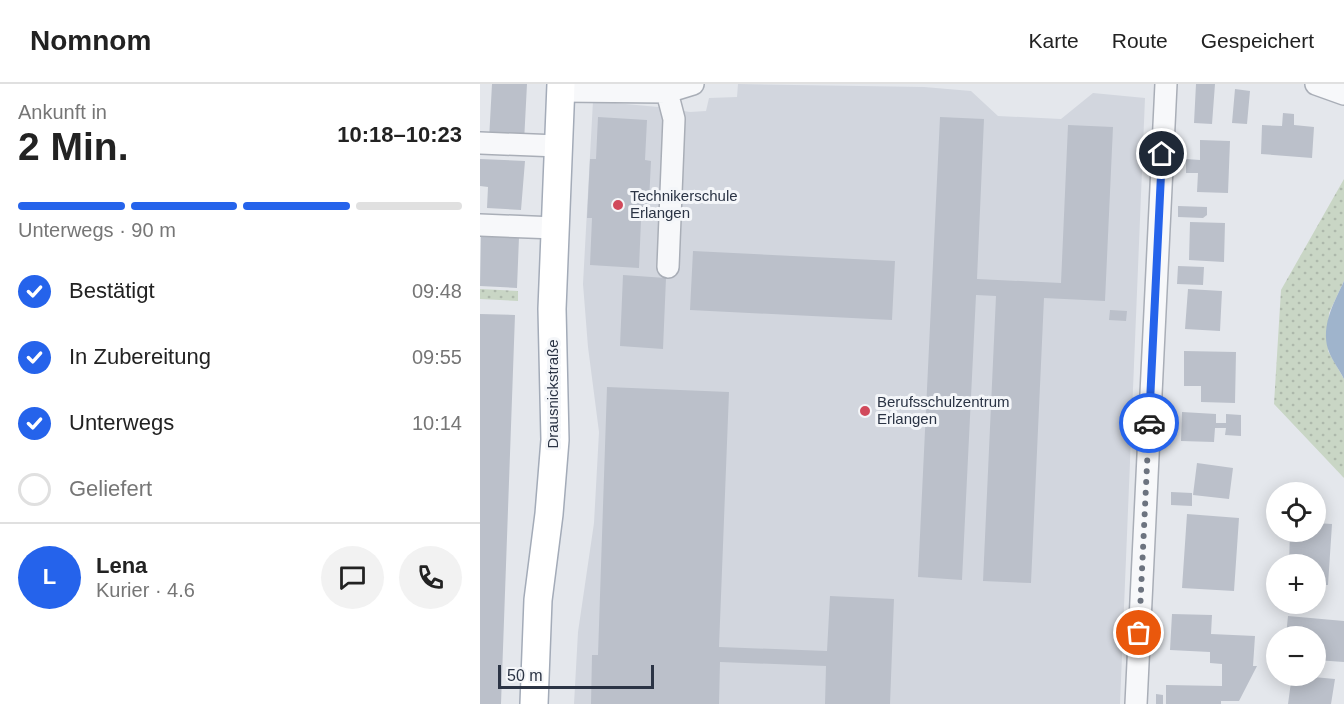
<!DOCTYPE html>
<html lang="de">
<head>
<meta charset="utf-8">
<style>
  body { margin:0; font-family:Helvetica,sans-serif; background:#f2f2f2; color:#222; height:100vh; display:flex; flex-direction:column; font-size:22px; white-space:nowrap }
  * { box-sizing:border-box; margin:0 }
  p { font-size:20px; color:#767676 }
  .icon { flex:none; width:33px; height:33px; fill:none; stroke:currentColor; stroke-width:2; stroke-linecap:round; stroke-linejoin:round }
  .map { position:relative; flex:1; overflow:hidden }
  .side { display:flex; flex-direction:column; background:#fff; width:480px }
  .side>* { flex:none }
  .buttons { position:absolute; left:786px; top:398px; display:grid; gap:12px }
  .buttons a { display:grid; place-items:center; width:60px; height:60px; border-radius:50%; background:#fff; box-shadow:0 3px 15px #0003; font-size:30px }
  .scale { position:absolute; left:18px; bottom:15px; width:156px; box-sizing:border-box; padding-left:6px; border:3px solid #2b3445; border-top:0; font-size:16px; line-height:21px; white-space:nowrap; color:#2b3445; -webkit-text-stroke:4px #f4f6f9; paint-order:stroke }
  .pin { position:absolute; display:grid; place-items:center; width:51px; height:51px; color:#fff; margin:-26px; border:3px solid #fff; border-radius:50%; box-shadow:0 2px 6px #0007 }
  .courier { position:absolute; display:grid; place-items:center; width:60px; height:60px; margin:-30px; border:4px solid #2563eb; border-radius:50%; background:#fff; color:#222; box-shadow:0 2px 8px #0007 }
  .overview em { font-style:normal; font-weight:700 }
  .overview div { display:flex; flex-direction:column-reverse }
  .overview { display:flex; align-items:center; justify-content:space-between; height:102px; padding:0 18px }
  h1 { font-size:39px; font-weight:700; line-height:45px }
  .bar { display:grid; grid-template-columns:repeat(4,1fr); gap:9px 6px; align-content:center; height:72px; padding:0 18px }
  .bar i { height:8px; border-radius:4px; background:#e0e0e0 }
  .bar .selected { background:#2563eb }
  .bar p { grid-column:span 4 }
  .line { display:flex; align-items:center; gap:15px; padding:0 18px; border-top:2px solid #e0e0e0 }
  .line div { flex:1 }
  .round { display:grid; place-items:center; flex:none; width:63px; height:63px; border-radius:32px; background:#f2f2f2 }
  ol { padding:0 18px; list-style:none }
  li { display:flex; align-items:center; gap:18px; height:66px }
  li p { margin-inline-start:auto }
  li .icon { padding:6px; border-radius:50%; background:#2563eb; color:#fff; stroke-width:4 }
  li:last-child { color:#767676 }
  li i { width:33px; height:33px; border:3px solid #e0e0e0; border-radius:50% }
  header { display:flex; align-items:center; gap:36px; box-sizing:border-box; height:84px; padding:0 30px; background:#fff; border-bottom:2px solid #e0e0e0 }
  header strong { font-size:28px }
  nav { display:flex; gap:33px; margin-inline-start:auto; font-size:21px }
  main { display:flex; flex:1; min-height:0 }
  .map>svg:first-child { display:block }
</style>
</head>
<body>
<header>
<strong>Nomnom</strong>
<nav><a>Karte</a><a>Route</a><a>Gespeichert</a></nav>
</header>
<main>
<section class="side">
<div class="overview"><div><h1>2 Min.</h1><p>Ankunft in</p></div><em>10:18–10:23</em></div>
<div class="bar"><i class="selected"></i><i class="selected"></i><i class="selected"></i><i></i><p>Unterwegs · 90 m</p></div>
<ol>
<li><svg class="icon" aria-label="check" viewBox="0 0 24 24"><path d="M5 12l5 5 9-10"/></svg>Bestätigt<p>09:48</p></li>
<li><svg class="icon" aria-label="check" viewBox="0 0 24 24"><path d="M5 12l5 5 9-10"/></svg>In Zubereitung<p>09:55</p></li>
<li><svg class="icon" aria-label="check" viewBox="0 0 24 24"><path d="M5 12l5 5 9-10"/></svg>Unterwegs<p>10:14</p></li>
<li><i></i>Geliefert</li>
</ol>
<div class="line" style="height:108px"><b class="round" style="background:#2563eb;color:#fff">L</b><div><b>Lena</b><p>Kurier · 4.6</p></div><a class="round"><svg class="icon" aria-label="chat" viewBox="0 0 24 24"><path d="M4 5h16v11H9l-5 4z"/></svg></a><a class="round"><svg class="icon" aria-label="phone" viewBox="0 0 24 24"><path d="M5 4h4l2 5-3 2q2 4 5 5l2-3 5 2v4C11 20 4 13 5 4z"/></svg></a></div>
</section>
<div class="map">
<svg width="864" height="620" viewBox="0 0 864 620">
  <defs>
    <pattern id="grass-dots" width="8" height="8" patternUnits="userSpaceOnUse" patternTransform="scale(1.5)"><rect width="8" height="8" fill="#c9d6c5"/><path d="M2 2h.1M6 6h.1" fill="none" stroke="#adb8ab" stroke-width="1.8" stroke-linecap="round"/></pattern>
  </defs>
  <rect width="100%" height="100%" fill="#e4e7ec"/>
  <!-- built -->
  <path fill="#d2d6de" d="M258 0 444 3 491 7 518 32 581 35 613 9 665 14 640 620H94L98 548 114 439 119 348 108 263 103 200 113 17 178 23 210 28 226 27 229 14 257 13Z"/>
  <!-- grass -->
  <path fill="url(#grass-dots)" d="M864 95V197L849 229 848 267 864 295V394L794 320 801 206Z
    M0 205 38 207V217L0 215Z"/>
  <!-- water -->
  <path fill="#9fb4cc" d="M864 197V295C859 285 851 275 848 265 841 241 854 219 864 197Z"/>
  <!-- building -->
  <path fill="#bbc0ca" d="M12 0H47L44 58 9 56Z
    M716 0H735L732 40 714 39Z
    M755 5 770 7 767 40 752 39Z
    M803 29 814 30V41L834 43 832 74 781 70 782 41 802 42Z
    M118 33 167 36 165 76 171 77 168 137 161 136 159 184 110 181 112 134H107L110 75H116Z
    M460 33 504 35 497 195 581 199 588 41 633 43 625 217 564 214 551 499 503 497 516 212 496 211 482 496 438 493Z
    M720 56 750 57 748 109 717 108 718 89H706V75L720 76Z
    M0 75 45 77 41 126 7 124 8 103 0 102Z
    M698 122 727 123V131L723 134 698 133Z
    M710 138 745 139 744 178 709 176Z
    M1 152 39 153 37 204 0 202Z
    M213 167 415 177 412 236 210 226Z
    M698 182 724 183 723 201 697 200Z
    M143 191 186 194 183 265 140 262Z
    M708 205 742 207 740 247 705 245Z
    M630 226 647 227 646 237 629 236Z
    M0 230 35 231 21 620H0Z
    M704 267 756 268 755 319 721 318V302H704Z
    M127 303 249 308 239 563 347 567 350 512 414 515 410 620H345L346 582 240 578 239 620H111L112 571H118Z
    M702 328 736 330V339H746V330L761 331V352L745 351 746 344H735L734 358 701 357Z
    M717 379 753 384 749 415 713 411Z
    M691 408 712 409V422L691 421Z
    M707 430 759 434 754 507 702 504Z
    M836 439 852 440 848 501H836V480H809L810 447H836Z
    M692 530 732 531 731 550 775 552 773 582H777L759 617H741V620H686V601L742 602V580L730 579V568L690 566Z
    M808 532 864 537V578L836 576V552H806Z
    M812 591 855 595 851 620H808Z
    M676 610 683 611V620H676Z"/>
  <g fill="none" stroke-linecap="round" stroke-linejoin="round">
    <!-- minor casing -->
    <g stroke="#a9aeb7" stroke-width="24">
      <path id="minor" d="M187 0V8L194 35 188 183
        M836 0 864 10
        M80 7 187 8 213 0
        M0 59 78 62
        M0 141 75 144
        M656 620 686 0"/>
    </g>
    <!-- major casing -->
    <g stroke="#a3abb8" stroke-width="30">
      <path id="major" d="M54 620 58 516 69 430 75 356 72 225 81 0"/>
    </g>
    <!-- minor -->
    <use href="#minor" stroke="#f7f8fa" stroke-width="21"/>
    <!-- major -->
    <use href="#major" stroke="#fff" stroke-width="27"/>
  </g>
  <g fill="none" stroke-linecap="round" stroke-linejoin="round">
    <!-- done -->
    <path stroke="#6c737f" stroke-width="6" stroke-dasharray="0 10.8" d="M659 549 669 339"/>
    <!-- route -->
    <path stroke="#2563eb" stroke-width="8" d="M669 339 682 70"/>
  </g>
  <!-- markers -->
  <g fill="#d1495b" stroke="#f4f6f9" stroke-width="2">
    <circle cx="138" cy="121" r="6"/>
    <circle cx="385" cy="327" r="6"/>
  </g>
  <g text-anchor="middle" stroke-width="6" stroke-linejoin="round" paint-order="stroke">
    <!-- poi labels -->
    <g font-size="15" fill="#2b3445" stroke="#f4f6f9" text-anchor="start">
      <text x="150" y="117">Technikerschule<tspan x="150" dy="17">Erlangen</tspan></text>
      <text x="397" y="323">Berufsschulzentrum<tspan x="397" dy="17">Erlangen</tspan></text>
    </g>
    <!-- street labels -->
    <g font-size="15" fill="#2b3445" stroke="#f4f6f9">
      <text transform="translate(73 310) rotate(-90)" y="5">Drausnickstraße</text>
    </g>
  </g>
</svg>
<div class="buttons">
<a><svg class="icon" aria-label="locate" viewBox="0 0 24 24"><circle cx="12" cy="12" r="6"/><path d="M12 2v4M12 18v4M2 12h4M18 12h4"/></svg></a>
<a>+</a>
<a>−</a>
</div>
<div class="scale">50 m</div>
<div class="pin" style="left:659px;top:549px;background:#ea580c"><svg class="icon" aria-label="bag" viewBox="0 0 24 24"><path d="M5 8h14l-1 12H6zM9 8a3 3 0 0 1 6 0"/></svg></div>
<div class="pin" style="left:682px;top:70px;background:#1f2937"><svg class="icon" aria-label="home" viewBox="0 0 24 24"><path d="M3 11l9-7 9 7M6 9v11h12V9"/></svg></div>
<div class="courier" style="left:669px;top:339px"><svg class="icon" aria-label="car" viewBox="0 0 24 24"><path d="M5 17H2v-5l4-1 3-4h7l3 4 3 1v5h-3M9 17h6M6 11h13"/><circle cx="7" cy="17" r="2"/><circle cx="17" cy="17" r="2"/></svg></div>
</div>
</main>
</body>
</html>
